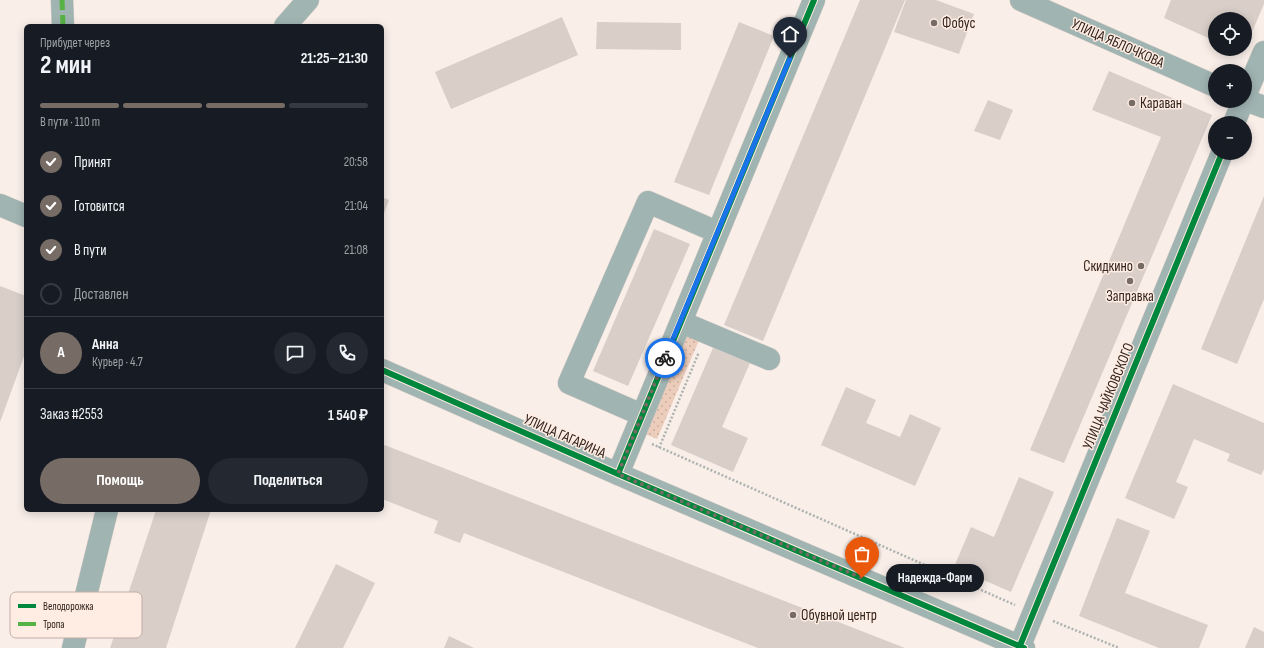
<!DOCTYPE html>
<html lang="ru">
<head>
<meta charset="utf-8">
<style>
  body { margin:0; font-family:"Sofia Sans Condensed",sans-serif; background:#242831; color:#f1f3f6; height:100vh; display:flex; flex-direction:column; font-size:15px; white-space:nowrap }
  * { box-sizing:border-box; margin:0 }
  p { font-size:13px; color:#9ea1a6 }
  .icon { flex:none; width:22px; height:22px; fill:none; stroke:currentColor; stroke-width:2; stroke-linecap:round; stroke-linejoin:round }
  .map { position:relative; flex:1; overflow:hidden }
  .panel { position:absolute; left:24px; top:24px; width:360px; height:488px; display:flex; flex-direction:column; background:#171b24; border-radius:6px; box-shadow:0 2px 10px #0003 }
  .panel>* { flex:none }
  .buttons { position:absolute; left:1208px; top:12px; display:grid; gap:8px }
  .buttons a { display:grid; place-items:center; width:44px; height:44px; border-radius:50%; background:#171b24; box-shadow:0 2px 10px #0003; font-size:20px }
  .pin { position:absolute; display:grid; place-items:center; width:34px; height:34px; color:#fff; margin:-41px -17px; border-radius:50% 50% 50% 0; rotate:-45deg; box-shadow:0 0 4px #0007 }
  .pin .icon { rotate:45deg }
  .courier { position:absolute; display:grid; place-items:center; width:40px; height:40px; margin:-20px; border:3px solid #1a73e8; border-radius:50%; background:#fff; color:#222; box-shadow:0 1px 5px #0007 }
  .bubble { position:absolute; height:28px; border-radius:14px; background:#171b24; box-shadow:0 2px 10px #0003; font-size:13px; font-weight:700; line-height:28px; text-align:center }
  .head em { font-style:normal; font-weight:700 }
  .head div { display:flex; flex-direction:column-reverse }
  .head { display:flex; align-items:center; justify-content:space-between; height:68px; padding:0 16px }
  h1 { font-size:26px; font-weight:700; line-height:30px }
  .bar { display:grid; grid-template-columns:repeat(4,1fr); gap:6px 4px; align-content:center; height:48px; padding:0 16px }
  .bar i { height:5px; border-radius:3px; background:#363941 }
  .bar .on { background:#766b65 }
  .bar p { grid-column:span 4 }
  .line { display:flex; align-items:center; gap:10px; padding:0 16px; border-top:1px solid #363941 }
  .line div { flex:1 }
  .round { display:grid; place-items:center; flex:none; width:42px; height:42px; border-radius:21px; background:#242831 }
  ol { padding:0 16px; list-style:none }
  li { display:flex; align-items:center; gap:12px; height:44px }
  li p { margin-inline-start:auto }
  li .icon { padding:4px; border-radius:50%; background:#766b65; color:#fff; stroke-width:4 }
  li:last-child { color:#9ea1a6 }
  li i { width:22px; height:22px; border:2px solid #363941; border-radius:50% }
  .cta { display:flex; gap:8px; margin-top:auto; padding:8px 16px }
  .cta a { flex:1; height:46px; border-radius:24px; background:#766b65; color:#fff; font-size:16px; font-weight:700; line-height:46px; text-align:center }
  .cta a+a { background:#242831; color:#f1f3f6 }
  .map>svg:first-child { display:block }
</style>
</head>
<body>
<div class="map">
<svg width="1264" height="648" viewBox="0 0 1264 648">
  <defs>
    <pattern id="grass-dots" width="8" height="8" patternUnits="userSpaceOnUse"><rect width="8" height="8" fill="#ecccba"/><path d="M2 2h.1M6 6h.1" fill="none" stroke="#cbaf9f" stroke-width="1.8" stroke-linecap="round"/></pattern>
  </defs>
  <rect width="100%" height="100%" fill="#f9eee8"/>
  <!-- grass -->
  <path fill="url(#grass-dots)" d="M686 332 700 338 657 439 643 433Z"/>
  <!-- building -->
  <path fill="#d9cec8" d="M860 0H905L763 341 724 325Z
    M906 0H936L974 14 959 54 894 32Z
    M1171 0H1264V4L1245 48V19H1215V41L1164 18Z
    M562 17 578 55 451 109 435 72Z
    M597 22 681 23V50L596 49Z
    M739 22 774 36 709 195 674 182Z
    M1109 71 1212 115 1064 463 1030 450 1161 137 1092 110Z
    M988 100 1013 110 1000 140 974 131Z
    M1264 196V299L1237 364 1201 349Z
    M382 197 389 200 382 219Z
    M654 229 690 244 628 386 593 371Z
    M0 286 26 296V351L0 422Z
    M713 348 750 363 722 427 748 438 733 472 671 445Z
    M1173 384 1264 423V469L1261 475 1227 461 1230 454 1194 439 1176 482 1188 487 1174 519 1125 498Z
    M846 387 876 400 866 423 900 437 910 414 941 428 915 486 821 445Z
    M382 444 905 648H758L464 533 460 543 434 533 438 521 382 499Z
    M1019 477 1054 492 1011 592 954 567 971 527 994 537Z
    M156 510H211L166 648H110Z
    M1117 518 1150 531 1125 593 1208 625 1199 648H1159L1079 616Z
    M336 564 375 583 343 648H295Z
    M1254 627 1264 632V648H1245Z
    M449 636 474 648H444Z"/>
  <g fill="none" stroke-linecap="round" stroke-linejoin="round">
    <!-- minor casing -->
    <g stroke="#d3cac5" stroke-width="23">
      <path id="minor" d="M62 0 63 26
        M1021 0 1215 86
        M285 26 308 0
        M1245 96 1264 52
        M1245 100 1264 107
        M1234 123 1243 101
        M0 205 26 216
        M681 322 769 359
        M382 370 618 474 1024 648
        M642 415 569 383 648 202 717 232
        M618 474 814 0
        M73 648 107 510
        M1019 648 1222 153"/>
    </g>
    <!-- path -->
    <path stroke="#acb2b0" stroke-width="2.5" stroke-dasharray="2 2" stroke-linecap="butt" d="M652 444 1015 605
      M659 448 699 352
      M1053 621 1119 648"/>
    <!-- minor -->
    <use href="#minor" stroke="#a0b4b2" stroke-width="22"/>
    <!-- quiet -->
    <path stroke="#56b245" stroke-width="5" stroke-dasharray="10 5" stroke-linecap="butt" d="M62 0 63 26"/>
    <!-- cycleway casing -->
    <g stroke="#ffece2" stroke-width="8">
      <path id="cycleway" d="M382 370 618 474 1024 648
        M618 474 814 0
        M1019 648 1222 153"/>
    </g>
    <!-- cycleway -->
    <use href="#cycleway" stroke="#00873e" stroke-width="6"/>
  </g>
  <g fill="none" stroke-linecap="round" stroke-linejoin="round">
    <!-- done -->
    <path stroke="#766b65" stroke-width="4" stroke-dasharray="0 7.2" d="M665 358 618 474 862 578"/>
    <!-- route -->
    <path stroke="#1a73e8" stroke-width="5" d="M665 358 790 58"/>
  </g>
  <!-- markers -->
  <g fill="#766b65" stroke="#ffece2" stroke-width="1.5">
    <circle cx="934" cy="23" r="4"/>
    <circle cx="1132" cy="103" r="4"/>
    <circle cx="1141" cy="266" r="4"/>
    <circle cx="1130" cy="281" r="4"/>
    <circle cx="793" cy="615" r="4"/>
  </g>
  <g text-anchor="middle" stroke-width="3" stroke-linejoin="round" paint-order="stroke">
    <!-- poi labels -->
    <g font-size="15" fill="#30241e" stroke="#ffece2" text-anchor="start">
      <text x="942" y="28">Фобус</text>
      <text x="1140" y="108">Караван</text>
      <text x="1133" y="271" text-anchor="end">Скидкино</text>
      <text x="1130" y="301" text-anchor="middle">Заправка</text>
      <text x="801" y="620">Обувной центр</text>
    </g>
    <!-- street labels -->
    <g font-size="15" fill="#30241e" stroke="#ffece2">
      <text transform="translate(1118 43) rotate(24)" y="5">УЛИЦА ЯБЛОЧКОВА</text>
      <text transform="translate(1108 396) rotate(-68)" y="5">УЛИЦА ЧАЙКОВСКОГО</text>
      <text transform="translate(565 436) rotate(24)" y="5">УЛИЦА ГАГАРИНА</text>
    </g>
  </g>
  <!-- legend -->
  <rect x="10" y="592" width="132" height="46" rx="6" fill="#ffece2" stroke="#c1b0a7" stroke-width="1"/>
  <rect x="18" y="604" width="18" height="4" fill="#00873e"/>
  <rect x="18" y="622" width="18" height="4" fill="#56b245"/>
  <g font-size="11" fill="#30241e">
    <text x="43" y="610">Велодорожка</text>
    <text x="43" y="628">Тропа</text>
  </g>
</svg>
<div class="buttons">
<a><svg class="icon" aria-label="locate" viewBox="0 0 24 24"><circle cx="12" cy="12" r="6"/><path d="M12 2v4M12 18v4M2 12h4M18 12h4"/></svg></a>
<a>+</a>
<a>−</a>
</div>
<div class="pin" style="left:862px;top:578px;background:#ea580c"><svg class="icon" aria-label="bag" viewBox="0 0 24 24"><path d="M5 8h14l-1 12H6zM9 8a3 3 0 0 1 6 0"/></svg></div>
<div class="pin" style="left:790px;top:58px;background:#1f2937"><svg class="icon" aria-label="home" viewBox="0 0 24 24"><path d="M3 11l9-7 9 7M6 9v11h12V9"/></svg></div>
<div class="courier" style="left:665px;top:358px"><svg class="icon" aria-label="bike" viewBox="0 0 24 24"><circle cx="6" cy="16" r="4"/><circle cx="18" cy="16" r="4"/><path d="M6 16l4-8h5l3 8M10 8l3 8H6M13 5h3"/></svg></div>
<div class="bubble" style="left:886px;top:564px;width:98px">Надежда-Фарм</div>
<section class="panel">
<div class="head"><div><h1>2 мин</h1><p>Прибудет через</p></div><em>21:25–21:30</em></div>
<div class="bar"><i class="on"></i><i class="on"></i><i class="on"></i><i></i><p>В пути · 110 m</p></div>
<ol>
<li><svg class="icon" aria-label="check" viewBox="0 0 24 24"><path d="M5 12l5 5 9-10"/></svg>Принят<p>20:58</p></li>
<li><svg class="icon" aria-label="check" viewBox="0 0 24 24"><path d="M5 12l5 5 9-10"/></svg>Готовится<p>21:04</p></li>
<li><svg class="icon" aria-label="check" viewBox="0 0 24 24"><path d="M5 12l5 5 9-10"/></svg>В пути<p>21:08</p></li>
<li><i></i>Доставлен</li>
</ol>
<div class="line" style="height:72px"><b class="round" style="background:#766b65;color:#fff">А</b><div><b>Анна</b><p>Курьер · 4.7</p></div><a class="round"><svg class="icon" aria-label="chat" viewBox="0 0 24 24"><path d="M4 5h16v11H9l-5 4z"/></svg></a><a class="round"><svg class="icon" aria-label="phone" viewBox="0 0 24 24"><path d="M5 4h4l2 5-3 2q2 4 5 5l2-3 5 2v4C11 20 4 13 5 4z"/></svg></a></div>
<div class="line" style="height:52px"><div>Заказ #2553</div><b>1 540 ₽</b></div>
<div class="cta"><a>Помощь</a><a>Поделиться</a></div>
</section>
</div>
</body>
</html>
